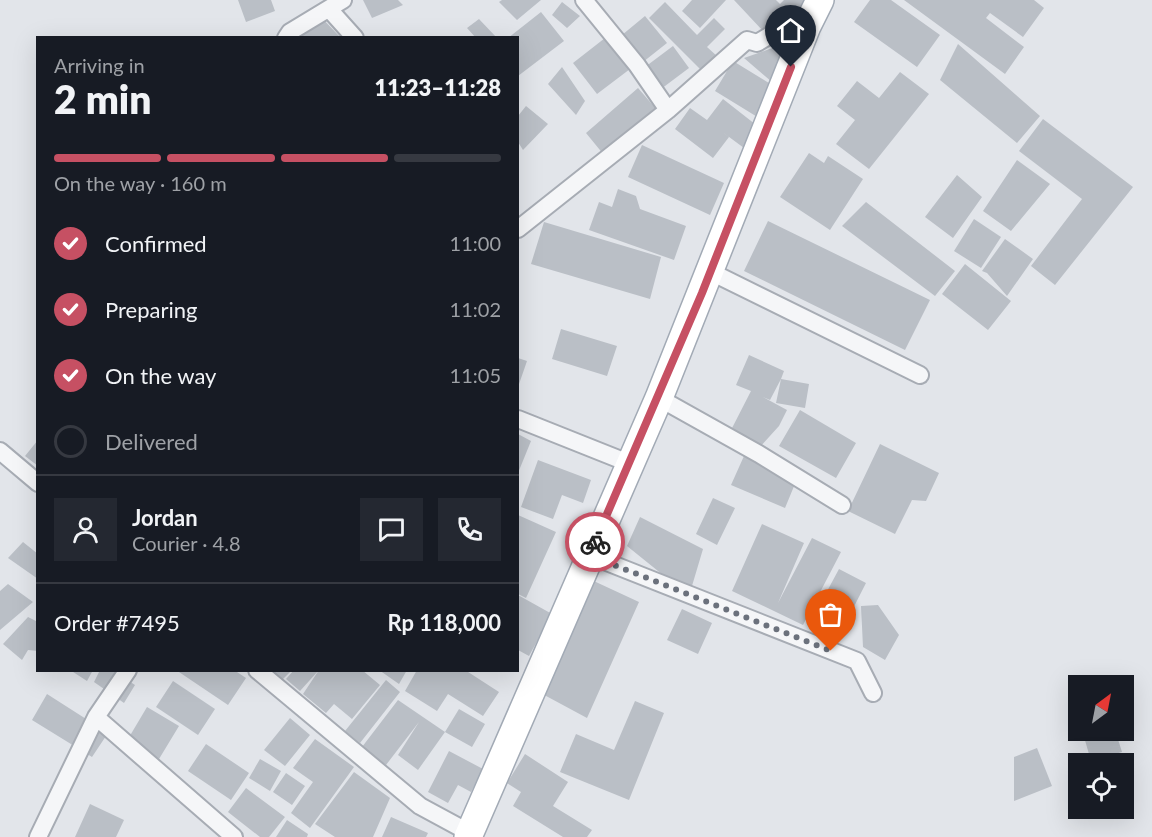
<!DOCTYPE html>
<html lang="en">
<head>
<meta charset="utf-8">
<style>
  body { margin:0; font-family:Lato,sans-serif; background:#242831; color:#f1f3f6; height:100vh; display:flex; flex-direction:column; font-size:22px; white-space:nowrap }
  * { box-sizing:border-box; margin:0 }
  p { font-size:20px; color:#9ea1a6 }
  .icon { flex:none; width:33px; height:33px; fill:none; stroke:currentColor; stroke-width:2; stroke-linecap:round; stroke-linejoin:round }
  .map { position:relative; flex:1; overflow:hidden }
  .details { position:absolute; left:36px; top:36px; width:483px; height:636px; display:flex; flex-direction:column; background:#171b24; border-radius:0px; box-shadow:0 6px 24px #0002 }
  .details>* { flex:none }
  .needle { width:39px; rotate:32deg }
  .fabs { position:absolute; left:1068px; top:675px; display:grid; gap:12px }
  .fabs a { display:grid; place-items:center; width:66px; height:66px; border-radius:0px; background:#171b24; box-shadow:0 6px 24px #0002; font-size:30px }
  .pin { position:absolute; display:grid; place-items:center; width:51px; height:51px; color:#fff; margin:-62px -26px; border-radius:50% 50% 50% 0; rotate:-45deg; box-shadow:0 0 6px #0007 }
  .pin .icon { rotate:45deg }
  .courier { position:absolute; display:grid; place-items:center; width:60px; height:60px; margin:-30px; border:4px solid #c65063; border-radius:50%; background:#fff; color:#222; box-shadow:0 2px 8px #0007 }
  .head em { font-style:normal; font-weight:800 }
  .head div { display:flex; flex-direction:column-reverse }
  .head { display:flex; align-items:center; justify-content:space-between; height:102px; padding:0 18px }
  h1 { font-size:39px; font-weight:800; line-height:45px }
  .bar { display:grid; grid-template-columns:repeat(4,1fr); gap:9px 6px; align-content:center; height:72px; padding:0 18px }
  .bar i { height:8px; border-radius:4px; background:#363941 }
  .bar .on { background:#c65063 }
  .bar p { grid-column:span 4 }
  .line { display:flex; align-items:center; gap:15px; padding:0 18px; border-top:2px solid #363941 }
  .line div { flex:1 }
  .round { display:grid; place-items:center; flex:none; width:63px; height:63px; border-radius:0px; background:#242831 }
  ol { padding:0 18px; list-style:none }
  li { display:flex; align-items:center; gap:18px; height:66px }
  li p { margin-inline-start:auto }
  li .icon { padding:6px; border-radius:50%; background:#c65063; color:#fff; stroke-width:4 }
  li:last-child { color:#9ea1a6 }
  li i { width:33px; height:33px; border:3px solid #363941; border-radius:50% }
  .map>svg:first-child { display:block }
</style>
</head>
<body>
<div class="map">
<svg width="1152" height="837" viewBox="0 0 1152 837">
  <rect width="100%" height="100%" fill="#e2e5ea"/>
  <!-- building -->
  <path fill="#babfc6" d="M238 0H271L275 11 246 22Z
    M363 0H398L403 5 372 18Z
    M502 0H541L517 20 499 2Z
    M692 0H726L700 28 682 11Z
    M734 0H776L780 4 784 0H815L785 28 776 18 763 31Z
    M870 0H891L940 35 917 67 854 22Z
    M904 0H1034L1044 8 1023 37 990 13 986 18 1024 47 1005 74Z
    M562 2 580 16 567 28 552 15Z
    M665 2 697 35 714 18 725 29 707 47 718 57 703 72 649 18Z
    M541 12 564 41 518 76V38H508Z
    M319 15 341 38H298L290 32Z
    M645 16 667 43 643 62 622 35Z
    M479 19 497 38H476L467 28Z
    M605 38 630 69 597 94 573 63Z
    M958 44 1040 116 1017 143 940 80Z
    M673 46 689 68 661 89 645 67Z
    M778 46 787 54 772 82 744 58Z
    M733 61 777 88 759 118 715 91Z
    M562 67 585 101 576 115 548 84Z
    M900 72 929 94 869 169 836 144 855 120 837 106 857 81 879 98Z
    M638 88 657 110 604 155 586 133Z
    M723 99 760 128 744 148 721 131 729 137 713 158 675 129 690 108 707 120Z
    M526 106 548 124 523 150 518 142V116Z
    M1043 119 1133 187 1055 285 1031 266 1082 199 1019 151Z
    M642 145 724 183 710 215 628 177Z
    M809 153 824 163 828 156 863 179 830 230 780 197Z
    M1017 160 1050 184 1011 231 983 211Z
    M957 175 982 197 953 238 925 217Z
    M618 189 636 196 640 209 686 226 674 260 589 230 599 202 612 207Z
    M866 202 955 271 935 296 842 226Z
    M974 219 1001 237 981 268 954 251Z
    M768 221 930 300 905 350 744 271Z
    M544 222 661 257 650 299 531 264Z
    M1005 239 1033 259 1007 296 987 273 982 271Z
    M965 264 1011 301 988 330 942 294Z
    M561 329 617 346 607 376 552 359Z
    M749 355 784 371 781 379 809 384 805 408 776 403 781 379 770 400 763 397 787 410 779 426 760 447 730 432 751 391 736 385Z
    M518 358 527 361 518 387Z
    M800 410 856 443 836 478 779 446Z
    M518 434 531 441 518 473Z
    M38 440V466L25 456Z
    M880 444 939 473 926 501 912 500 895 534 848 511Z
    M744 456 797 479 785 508 731 485Z
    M538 460 591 480 583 503 562 495 553 519 521 507Z
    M713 498 735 508 717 545 696 534Z
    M518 515 556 532 526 598 518 594Z
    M640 517 703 549 689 596 627 546Z
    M762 524 804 543 778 603 812 538 841 552 803 625 732 591Z
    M23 542 38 554V579L8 558Z
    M839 569 866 583 839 636 811 621Z
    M583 576 639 602 587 718 535 690Z
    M8 584 33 602 0 630V591Z
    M518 595 552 614 529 656 518 650Z
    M878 605 899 635 885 660 863 647 861 606Z
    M682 609 712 623 698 654 667 640Z
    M28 617 38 622V651L28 650 22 660 3 644Z
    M70 670H93L87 681Z
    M100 670H112L135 685 124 703 94 682Z
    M176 670H234L246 678 228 705Z
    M268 670H292L281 681Z
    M294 670H319L300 691 286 679Z
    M319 670H362L380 685 352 719 334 704 326 713 303 694Z
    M379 670H407L399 684Z
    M417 670H465L499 692 483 716 448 694 437 711 405 691Z
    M386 680 400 692 360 743 345 731Z
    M173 681 215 709 198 735 156 707Z
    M47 694 108 733 92 757 32 720Z
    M398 700 445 732 459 709 485 724 472 747 445 732 418 770 398 755 419 722 386 765 362 747Z
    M635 701 664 713 629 800 560 772 576 734 614 750Z
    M147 707 179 726 159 759 128 739Z
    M290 718 310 735 285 766 264 750Z
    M1082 730H1115L1122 752 1091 761Z
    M315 739 354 767 310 828 291 813 313 782 293 768Z
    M206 744 249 773 231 800 188 771Z
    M1037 748 1052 786 1014 801V757Z
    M449 751 483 769 471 792 458 785 448 803 428 792Z
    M525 754 568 782 553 806 592 830 587 837H563L513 806 521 792 507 783Z
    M260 759 281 771 270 791 249 778Z
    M354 772 390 798 373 837H335L315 824Z
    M286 773 305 786 292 805 273 792Z
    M246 788 285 817 269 837H260L228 812Z
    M90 804 124 820 116 837H75Z
    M391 817 428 833 426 837H382Z
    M287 820 308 834 307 837H276Z"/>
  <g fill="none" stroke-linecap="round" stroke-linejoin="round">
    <!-- street casing -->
    <g stroke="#a7acb4" stroke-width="20">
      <path id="street" d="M584 0 637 65 668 110
        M329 9 355 38
        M286 38 290 32 343 0
        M518 229 668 110 747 40 757 43 772 34 807 26
        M711 272 920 375
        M659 398 759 454 842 505
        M518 419 631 464
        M0 451 38 483
        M589 555 857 661 873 693
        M257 670 420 806 470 833
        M96 717 234 837
        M38 837 96 717 128 670"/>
    </g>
    <!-- primary casing -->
    <g stroke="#a2aab5" stroke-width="30">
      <path id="primary" d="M468 837 659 398 807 26 820 0"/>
    </g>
    <!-- street -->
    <use href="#street" stroke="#f5f6f8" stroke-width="16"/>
    <!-- primary -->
    <use href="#primary" stroke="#fff" stroke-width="27"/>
  </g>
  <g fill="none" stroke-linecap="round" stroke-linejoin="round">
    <!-- done -->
    <path stroke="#6b717c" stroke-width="6" stroke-dasharray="0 10.8" d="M595 542 589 555 831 651"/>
    <!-- route -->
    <path stroke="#c65063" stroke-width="8" d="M595 542 702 293 791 67"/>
  </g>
</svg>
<div class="fabs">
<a><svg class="needle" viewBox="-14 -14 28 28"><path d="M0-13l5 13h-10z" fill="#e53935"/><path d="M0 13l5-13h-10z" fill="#9ea1a6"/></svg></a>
<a><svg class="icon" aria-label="locate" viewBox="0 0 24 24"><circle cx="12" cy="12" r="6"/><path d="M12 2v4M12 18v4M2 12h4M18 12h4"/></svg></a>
</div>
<div class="pin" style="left:831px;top:651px;background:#ea580c"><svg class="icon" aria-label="bag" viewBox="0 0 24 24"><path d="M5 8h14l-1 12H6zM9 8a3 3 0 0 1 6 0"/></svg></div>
<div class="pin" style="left:791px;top:67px;background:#1f2937"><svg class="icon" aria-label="home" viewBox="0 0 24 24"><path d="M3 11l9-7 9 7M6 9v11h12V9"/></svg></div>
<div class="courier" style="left:595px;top:542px"><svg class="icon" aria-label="bike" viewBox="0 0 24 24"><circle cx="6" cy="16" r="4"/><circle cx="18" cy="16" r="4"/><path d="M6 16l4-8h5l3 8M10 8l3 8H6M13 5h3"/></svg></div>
<section class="details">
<div class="head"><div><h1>2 min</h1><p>Arriving in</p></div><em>11:23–11:28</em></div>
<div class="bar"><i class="on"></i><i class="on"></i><i class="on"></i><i></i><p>On the way · 160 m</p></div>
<ol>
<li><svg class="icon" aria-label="check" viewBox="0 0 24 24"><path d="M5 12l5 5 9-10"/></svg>Confirmed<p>11:00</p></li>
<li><svg class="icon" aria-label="check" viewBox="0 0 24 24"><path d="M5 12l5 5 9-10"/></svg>Preparing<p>11:02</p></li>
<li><svg class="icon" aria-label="check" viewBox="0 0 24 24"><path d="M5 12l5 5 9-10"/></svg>On the way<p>11:05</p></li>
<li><i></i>Delivered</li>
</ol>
<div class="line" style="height:108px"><a class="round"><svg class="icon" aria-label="person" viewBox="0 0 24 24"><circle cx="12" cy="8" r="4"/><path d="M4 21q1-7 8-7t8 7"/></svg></a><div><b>Jordan</b><p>Courier · 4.8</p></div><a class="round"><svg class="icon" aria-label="chat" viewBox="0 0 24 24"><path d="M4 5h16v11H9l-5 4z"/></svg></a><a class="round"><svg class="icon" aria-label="phone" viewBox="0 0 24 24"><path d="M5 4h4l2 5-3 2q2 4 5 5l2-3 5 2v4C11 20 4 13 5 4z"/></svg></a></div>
<div class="line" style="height:78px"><div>Order #7495</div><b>Rp 118,000</b></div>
</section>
</div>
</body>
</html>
